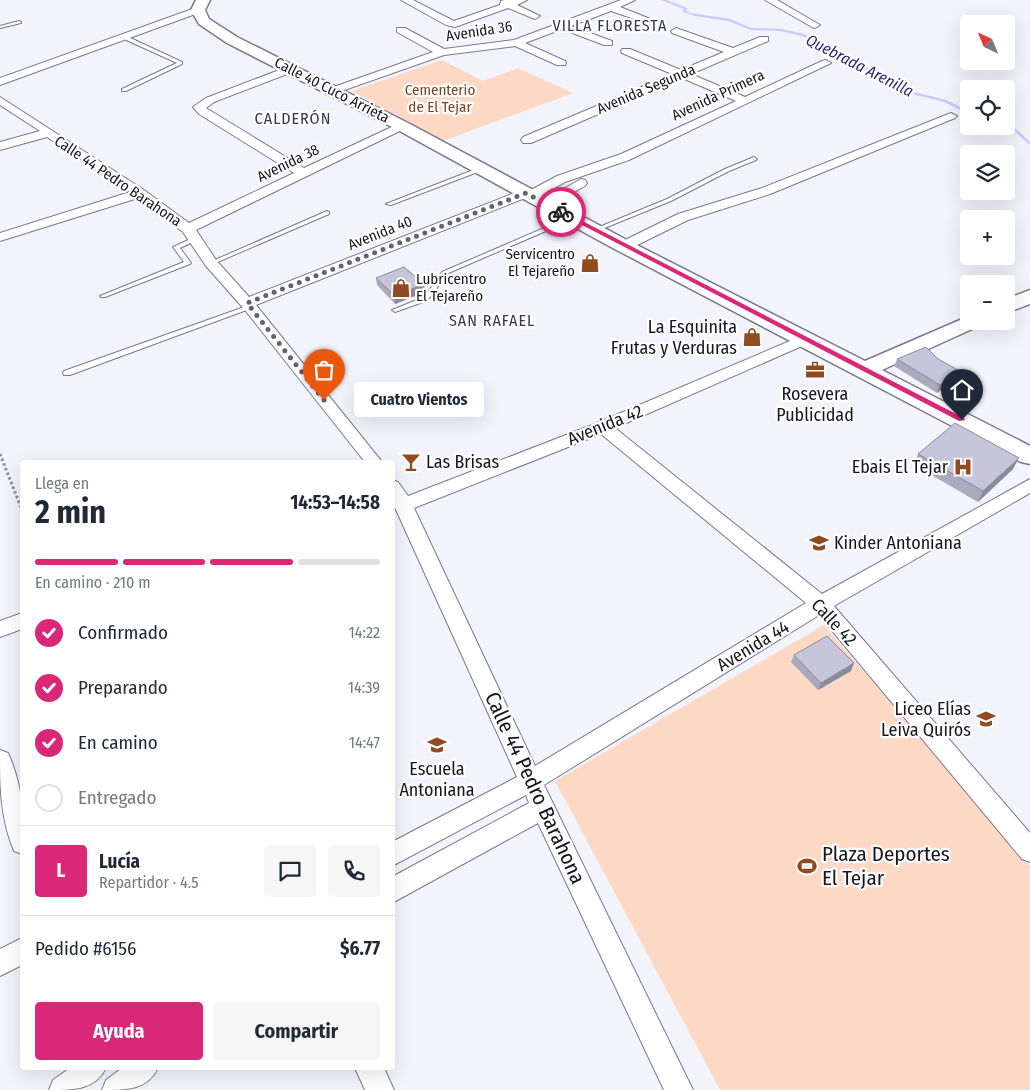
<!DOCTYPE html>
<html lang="es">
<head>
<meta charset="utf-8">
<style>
  body { margin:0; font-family:"Fira Sans Condensed",sans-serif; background:#f6f6f7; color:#1f2937; height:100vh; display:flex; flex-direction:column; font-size:19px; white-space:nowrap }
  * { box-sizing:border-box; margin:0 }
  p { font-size:16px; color:#747a83 }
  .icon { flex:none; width:28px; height:28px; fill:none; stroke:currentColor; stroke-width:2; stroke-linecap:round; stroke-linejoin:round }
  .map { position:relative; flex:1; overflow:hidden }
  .side { position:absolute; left:20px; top:460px; width:375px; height:610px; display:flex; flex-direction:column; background:#fff; border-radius:5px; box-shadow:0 5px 20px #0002 }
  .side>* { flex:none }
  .needle { width:32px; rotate:316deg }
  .controls { position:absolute; left:960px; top:15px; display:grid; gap:10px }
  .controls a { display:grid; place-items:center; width:55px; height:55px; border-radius:5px; background:#fff; box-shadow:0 5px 20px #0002; font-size:25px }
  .pin { position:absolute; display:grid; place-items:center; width:42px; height:42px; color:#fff; margin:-51px -21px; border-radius:50% 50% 50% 0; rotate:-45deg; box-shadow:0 0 5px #0007 }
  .pin .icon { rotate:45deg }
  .courier { position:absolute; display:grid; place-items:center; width:50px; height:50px; margin:-25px; border:4px solid #db2777; border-radius:50%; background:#fff; color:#222; box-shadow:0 1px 6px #0007 }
  .bubble { position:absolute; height:35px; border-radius:5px; background:#fff; box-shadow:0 5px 20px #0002; font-size:16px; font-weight:700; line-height:35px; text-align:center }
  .overview em { font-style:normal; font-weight:700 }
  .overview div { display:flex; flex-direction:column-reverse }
  .overview { display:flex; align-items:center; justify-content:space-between; height:85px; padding:0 15px }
  h1 { font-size:32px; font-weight:700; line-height:38px }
  .bar { display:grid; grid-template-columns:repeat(4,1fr); gap:8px 5px; align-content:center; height:60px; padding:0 15px }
  .bar i { height:6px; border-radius:4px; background:#e0e1e3 }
  .bar .current { background:#db2777 }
  .bar p { grid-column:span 4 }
  .line { display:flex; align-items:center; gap:12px; padding:0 15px; border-top:1px solid #e0e1e3 }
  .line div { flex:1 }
  .round { display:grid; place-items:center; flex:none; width:52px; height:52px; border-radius:5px; background:#f6f6f7 }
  ol { padding:0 15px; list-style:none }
  li { display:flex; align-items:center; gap:15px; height:55px }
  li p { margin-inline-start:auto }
  li .icon { padding:5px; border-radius:50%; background:#db2777; color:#fff; stroke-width:4 }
  li:last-child { color:#747a83 }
  li i { width:28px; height:28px; border:2px solid #e0e1e3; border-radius:50% }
  .button { display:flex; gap:10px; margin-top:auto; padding:10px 15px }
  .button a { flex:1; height:58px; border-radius:5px; background:#db2777; color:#fff; font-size:20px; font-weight:700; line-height:58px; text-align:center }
  .button a+a { background:#f6f6f7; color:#1f2937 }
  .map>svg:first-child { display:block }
</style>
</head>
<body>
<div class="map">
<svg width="1030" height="1090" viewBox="0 0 1030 1090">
  <rect width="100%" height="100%" fill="#f3f3fc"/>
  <!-- green -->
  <path fill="#fdd8c4" d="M442 60 483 81 518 68 573 93 443 141 351 91Z
    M824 625 1030 866V1090H720L555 781Z"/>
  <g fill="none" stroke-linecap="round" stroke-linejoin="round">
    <!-- stream -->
    <path fill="#cbc8fe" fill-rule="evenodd" d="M661 0H666L687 8 686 11 690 13 730 19 751 28 781 29 804 34 818 41 829 49 900 83 914 92 946 100 969 111V114L944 102 912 94 898 85 827 51 815 42 802 36 781 31 751 30 728 21 695 16 683 12 684 9Z
      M1006 124 1013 126 1030 142V145L1011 128 1006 126Z"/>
    <!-- service casing -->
    <g stroke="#79788d" stroke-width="2">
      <path id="service" d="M19 21 21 22V23L0 28V26Z
        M122 36H126L182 62V64L126 91H122V89L177 63 122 38Z
        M754 157 757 159 756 160 729 171 671 201 597 231 592 230 667 199 725 169Z
        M481 167 483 168V170L391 205 386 204Z
        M327 211 329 212V214L213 264H209L208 263Z
        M572 216 574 217V219L446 274 433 294 426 301 395 312 392 310 417 300 426 295 442 272Z
        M195 237 197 238V240L180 248 191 263 190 264 105 297H101L100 296 184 262 173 247Z
        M250 305 252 306V308L70 375H64L63 373 64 371Z"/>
    </g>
    <!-- minor casing -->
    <g stroke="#79788d" stroke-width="2">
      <path id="minor" d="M401 0H413L454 21 500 5 501 1 504 0H527L517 5 540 16 535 19 508 8 455 27 446 25Z
        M621 0H635L620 7 663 24 658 27 655 26 611 11 571 26 612 41V45H604L562 29 525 43 565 61 566 63 565 65H557L515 46 444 55 336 93H328L327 91 328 89 433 52 397 32V28H405L444 49 514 40Z
        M765 0H777L820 25 815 28 812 27Z
        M198 7 201 8V12L0 85V78Z
        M676 28 733 48 760 37H768V41L691 74 745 97 822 61 826 60 831 63 629 160 565 182 535 199 525 198 256 305 382 462H365L245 310 206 266 183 232 138 198 0 241V233L130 192 47 137 0 150V142L40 131 0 105V97L144 190 189 223 294 173 199 114 193 107 206 98 287 67H295L296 69 295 71 214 102 206 108 304 168 398 124H406L408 126 406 128 196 230 216 260 249 297 522 190H531L557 176 621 154 736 101 682 78 531 143H523L521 140 523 137 672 74 622 53 621 51 622 49H630L681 70 724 52 672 33 671 31Z
        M951 113 957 116 955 118 770 194 688 220 629 249 624 250 617 246 619 243 678 214 762 188Z
        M581 179 585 180 587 183 585 186 550 206H540L539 203Z
        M804 335 809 337 812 340 809 343 615 428 822 594 1030 479V493L834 606 1030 833V862L1022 859 819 615 544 785 693 1090H664L538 823 392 903V877L529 803 526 795 392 866V842L517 777 392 501V480L398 482 408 496 597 423ZM601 434 806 603 535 766 414 508Z
        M22 613V629L0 637V621Z
        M0 750 8 753C22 783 26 822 22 854L14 851C0 818 0 785 0 750Z
        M22 938V965L0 976V949Z
        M70 1068H106C95 1090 74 1090 49 1090L53 1080Z
        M122 1068H158C147 1090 127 1090 102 1090L106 1080Z
        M355 1068H384L394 1090H365Z"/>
    </g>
    <!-- secondary casing -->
    <g stroke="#79788d" stroke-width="3">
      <path id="secondary" d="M196 0H210L205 10 209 19 237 37 408 123 623 238 865 361 967 317 969 316V321H984L981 325 882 370 1030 446V464L1021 462 609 246 396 129 227 43 199 24 191 10Z
        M1030 290V304L1006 313V299Z"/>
    </g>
    <!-- path -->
    <path stroke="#8f8f97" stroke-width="3" stroke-dasharray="2.5 2.5" stroke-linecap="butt" d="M0 454 22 510"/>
    <!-- service -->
    <use href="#service" fill="#fff" fill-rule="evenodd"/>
    <!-- minor -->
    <use href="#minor" fill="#fff" fill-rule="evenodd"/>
    <!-- secondary -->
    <use href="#secondary" fill="#fff" fill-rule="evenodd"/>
  </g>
  <!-- wall -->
  <path fill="#aaa9bd" d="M376 278 424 284 425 292 395 304 377 285Z
    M897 359H938L956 378 937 393 894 366Z
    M918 454 1013 469 978 502 914 465Z
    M794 655 851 671 818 690 791 662Z"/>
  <!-- shaded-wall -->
  <path fill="#8b8a9a" d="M424 284 425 292 395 304V296Z
    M960 371 956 378 937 393 940 385Z
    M1019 458 1013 469 978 502 983 491Z
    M854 663 851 671 818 690 821 683Z"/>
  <!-- building -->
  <path fill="#c6c5dc" stroke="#8b8a9a" d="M404 267 424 284 395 296 376 278Z
    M926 347 938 359 960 371 940 385 897 359Z
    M955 423 1019 458 983 491 918 454Z
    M827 636 854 663 821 683 794 655Z"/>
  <!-- route -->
  <path fill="#db2777" d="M561 210 964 418 965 420 959 421 559 213Z"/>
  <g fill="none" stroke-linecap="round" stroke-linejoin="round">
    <!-- done -->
    <path stroke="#64636c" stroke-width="5" stroke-dasharray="0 9" d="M324 400 247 303 526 193 561 212"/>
  </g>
  <!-- icons -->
  <defs>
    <g id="shop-bare" transform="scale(1.5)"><path d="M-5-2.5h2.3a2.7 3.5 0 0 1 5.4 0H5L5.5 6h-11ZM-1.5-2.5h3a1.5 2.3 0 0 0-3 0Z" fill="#904b20" stroke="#fff" stroke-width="2.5" paint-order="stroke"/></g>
    <g id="office-bare" transform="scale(1.5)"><path d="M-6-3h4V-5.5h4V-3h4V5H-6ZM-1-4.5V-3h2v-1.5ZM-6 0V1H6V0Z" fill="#904b20" stroke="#fff" stroke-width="2.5" paint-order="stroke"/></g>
    <g id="bar-bare" transform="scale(1.5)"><path d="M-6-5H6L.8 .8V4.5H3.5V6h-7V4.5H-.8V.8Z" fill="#904b20" stroke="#fff" stroke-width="2.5" paint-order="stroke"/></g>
    <g id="hospital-bare" transform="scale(1.5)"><path d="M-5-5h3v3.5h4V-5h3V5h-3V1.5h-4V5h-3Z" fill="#904b20" stroke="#fff" stroke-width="2.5" paint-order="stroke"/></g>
    <g id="school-bare" transform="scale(1.5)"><path d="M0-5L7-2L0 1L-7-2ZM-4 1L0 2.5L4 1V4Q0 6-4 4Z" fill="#904b20" stroke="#fff" stroke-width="2.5" paint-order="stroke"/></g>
    <g id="stadium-bare" transform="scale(1.5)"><path d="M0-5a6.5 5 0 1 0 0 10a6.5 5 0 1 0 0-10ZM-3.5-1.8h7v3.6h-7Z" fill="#904b20" stroke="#fff" stroke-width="2.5" paint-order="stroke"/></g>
  </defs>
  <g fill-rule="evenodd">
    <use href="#shop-bare" x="590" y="263"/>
    <use href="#shop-bare" x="401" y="288"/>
    <use href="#shop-bare" x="752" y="337"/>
    <use href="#office-bare" x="815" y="370"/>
    <use href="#bar-bare" x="411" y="462"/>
    <use href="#hospital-bare" x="963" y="467"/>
    <use href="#school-bare" x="819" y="543"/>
    <use href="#school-bare" x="986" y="719"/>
    <use href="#school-bare" x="437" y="745"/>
    <use href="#stadium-bare" x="807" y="866"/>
  </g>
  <g text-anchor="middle" stroke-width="4.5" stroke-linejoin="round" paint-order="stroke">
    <!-- far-street labels -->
    <g font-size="15" fill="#17161e" stroke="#fff">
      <text transform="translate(479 31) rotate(-9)" y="5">Avenida 36</text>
      <text transform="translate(646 89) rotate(-23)" y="5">Avenida Segunda</text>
      <text transform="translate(332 90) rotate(27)" y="5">Calle 40 Cuco Arrieta</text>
      <text transform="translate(718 95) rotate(-25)" y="5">Avenida Primera</text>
      <text transform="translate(288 163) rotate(-26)" y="5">Avenida 38</text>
      <text transform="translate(118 181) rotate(34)" y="5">Calle 44 Pedro Barahona</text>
      <text transform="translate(380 233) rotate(-22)" y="5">Avenida 40</text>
    </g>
    <!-- far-park labels -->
    <g font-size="15" fill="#7e421d" stroke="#fff">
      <text x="440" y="95">Cementerio<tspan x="440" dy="17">de El Tejar</tspan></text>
    </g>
    <!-- far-poi labels -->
    <g font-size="15" fill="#17161e" stroke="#fff" text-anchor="end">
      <text x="575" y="259">Servicentro<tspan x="575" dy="17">El Tejareño</tspan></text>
      <text x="416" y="284" text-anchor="start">Lubricentro<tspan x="416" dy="17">El Tejareño</tspan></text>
    </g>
    <!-- far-neighbourhood labels -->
    <g font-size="16" letter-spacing="1" fill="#39384a" stroke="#fff">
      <text x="610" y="31">VILLA FLORESTA</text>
      <text x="293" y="124">CALDERÓN</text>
      <text x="492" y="326">SAN RAFAEL</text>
    </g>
    <!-- far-water labels -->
    <g font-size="16" font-style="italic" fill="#342670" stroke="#fff">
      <text transform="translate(860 65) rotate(27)" y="6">Quebrada Arenilla</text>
    </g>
    <!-- poi labels -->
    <g font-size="18" fill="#17161e" stroke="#fff" text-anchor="end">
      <text x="737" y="333">La Esquinita<tspan x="737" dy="21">Frutas y Verduras</tspan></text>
      <text x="815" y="400" text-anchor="middle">Rosevera<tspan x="815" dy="21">Publicidad</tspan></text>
      <text x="426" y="468" text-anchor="start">Las Brisas</text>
      <text x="948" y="473">Ebais El Tejar</text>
      <text x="834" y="549" text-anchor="start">Kinder Antoniana</text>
      <text x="971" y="715">Liceo Elías<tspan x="971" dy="21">Leiva Quirós</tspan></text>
      <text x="437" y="775" text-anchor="middle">Escuela<tspan x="437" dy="21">Antoniana</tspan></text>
    </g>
    <!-- street labels -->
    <g font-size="18" fill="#17161e" stroke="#fff">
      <text transform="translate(605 425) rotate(-22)" y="6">Avenida 42</text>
      <text transform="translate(834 622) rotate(47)" y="6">Calle 42</text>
      <text transform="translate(753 646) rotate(-31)" y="6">Avenida 44</text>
    </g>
    <!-- near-street labels -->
    <g font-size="21" fill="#17161e" stroke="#fff">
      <text transform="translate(535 788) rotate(65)" y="7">Calle 44 Pedro Barahona</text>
    </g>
    <!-- near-poi labels -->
    <g font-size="21" fill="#17161e" stroke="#fff" text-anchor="start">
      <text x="822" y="861">Plaza Deportes<tspan x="822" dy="24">El Tejar</tspan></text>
    </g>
  </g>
</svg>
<div class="controls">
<a><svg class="needle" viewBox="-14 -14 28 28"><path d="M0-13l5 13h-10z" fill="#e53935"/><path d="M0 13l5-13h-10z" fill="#747a83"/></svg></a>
<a><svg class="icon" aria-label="locate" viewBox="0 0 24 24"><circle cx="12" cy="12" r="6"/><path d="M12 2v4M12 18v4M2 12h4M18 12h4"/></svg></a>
<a><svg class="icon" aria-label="layers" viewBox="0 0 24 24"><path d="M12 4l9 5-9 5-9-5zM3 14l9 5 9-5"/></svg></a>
<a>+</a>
<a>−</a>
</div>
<div class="pin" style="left:324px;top:400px;background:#ea580c"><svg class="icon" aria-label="bag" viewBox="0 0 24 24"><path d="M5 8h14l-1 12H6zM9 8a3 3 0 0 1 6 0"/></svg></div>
<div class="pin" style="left:962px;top:420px;background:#1f2937"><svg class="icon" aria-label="home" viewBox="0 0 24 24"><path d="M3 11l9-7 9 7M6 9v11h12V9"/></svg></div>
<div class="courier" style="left:561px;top:212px"><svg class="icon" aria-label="bike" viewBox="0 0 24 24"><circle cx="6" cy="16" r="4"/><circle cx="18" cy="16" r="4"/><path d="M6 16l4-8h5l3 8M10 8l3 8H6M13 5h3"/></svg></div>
<div class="bubble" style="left:354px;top:382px;width:130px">Cuatro Vientos</div>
<section class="side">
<div class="overview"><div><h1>2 min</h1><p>Llega en</p></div><em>14:53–14:58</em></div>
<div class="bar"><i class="current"></i><i class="current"></i><i class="current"></i><i></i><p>En camino · 210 m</p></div>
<ol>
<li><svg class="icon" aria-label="check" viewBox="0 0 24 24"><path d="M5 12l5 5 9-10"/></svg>Confirmado<p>14:22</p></li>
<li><svg class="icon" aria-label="check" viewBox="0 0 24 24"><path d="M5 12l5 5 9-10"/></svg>Preparando<p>14:39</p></li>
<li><svg class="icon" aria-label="check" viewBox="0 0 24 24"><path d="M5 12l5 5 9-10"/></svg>En camino<p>14:47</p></li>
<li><i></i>Entregado</li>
</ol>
<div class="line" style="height:90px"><b class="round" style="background:#db2777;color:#fff">L</b><div><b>Lucía</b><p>Repartidor · 4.5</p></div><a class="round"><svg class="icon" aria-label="chat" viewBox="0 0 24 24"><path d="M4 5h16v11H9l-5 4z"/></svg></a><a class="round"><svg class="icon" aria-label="phone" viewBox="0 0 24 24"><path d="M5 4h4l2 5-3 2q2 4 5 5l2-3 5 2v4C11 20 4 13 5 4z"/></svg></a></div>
<div class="line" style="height:65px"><div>Pedido #6156</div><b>$6.77</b></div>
<div class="button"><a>Ayuda</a><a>Compartir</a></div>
</section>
</div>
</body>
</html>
